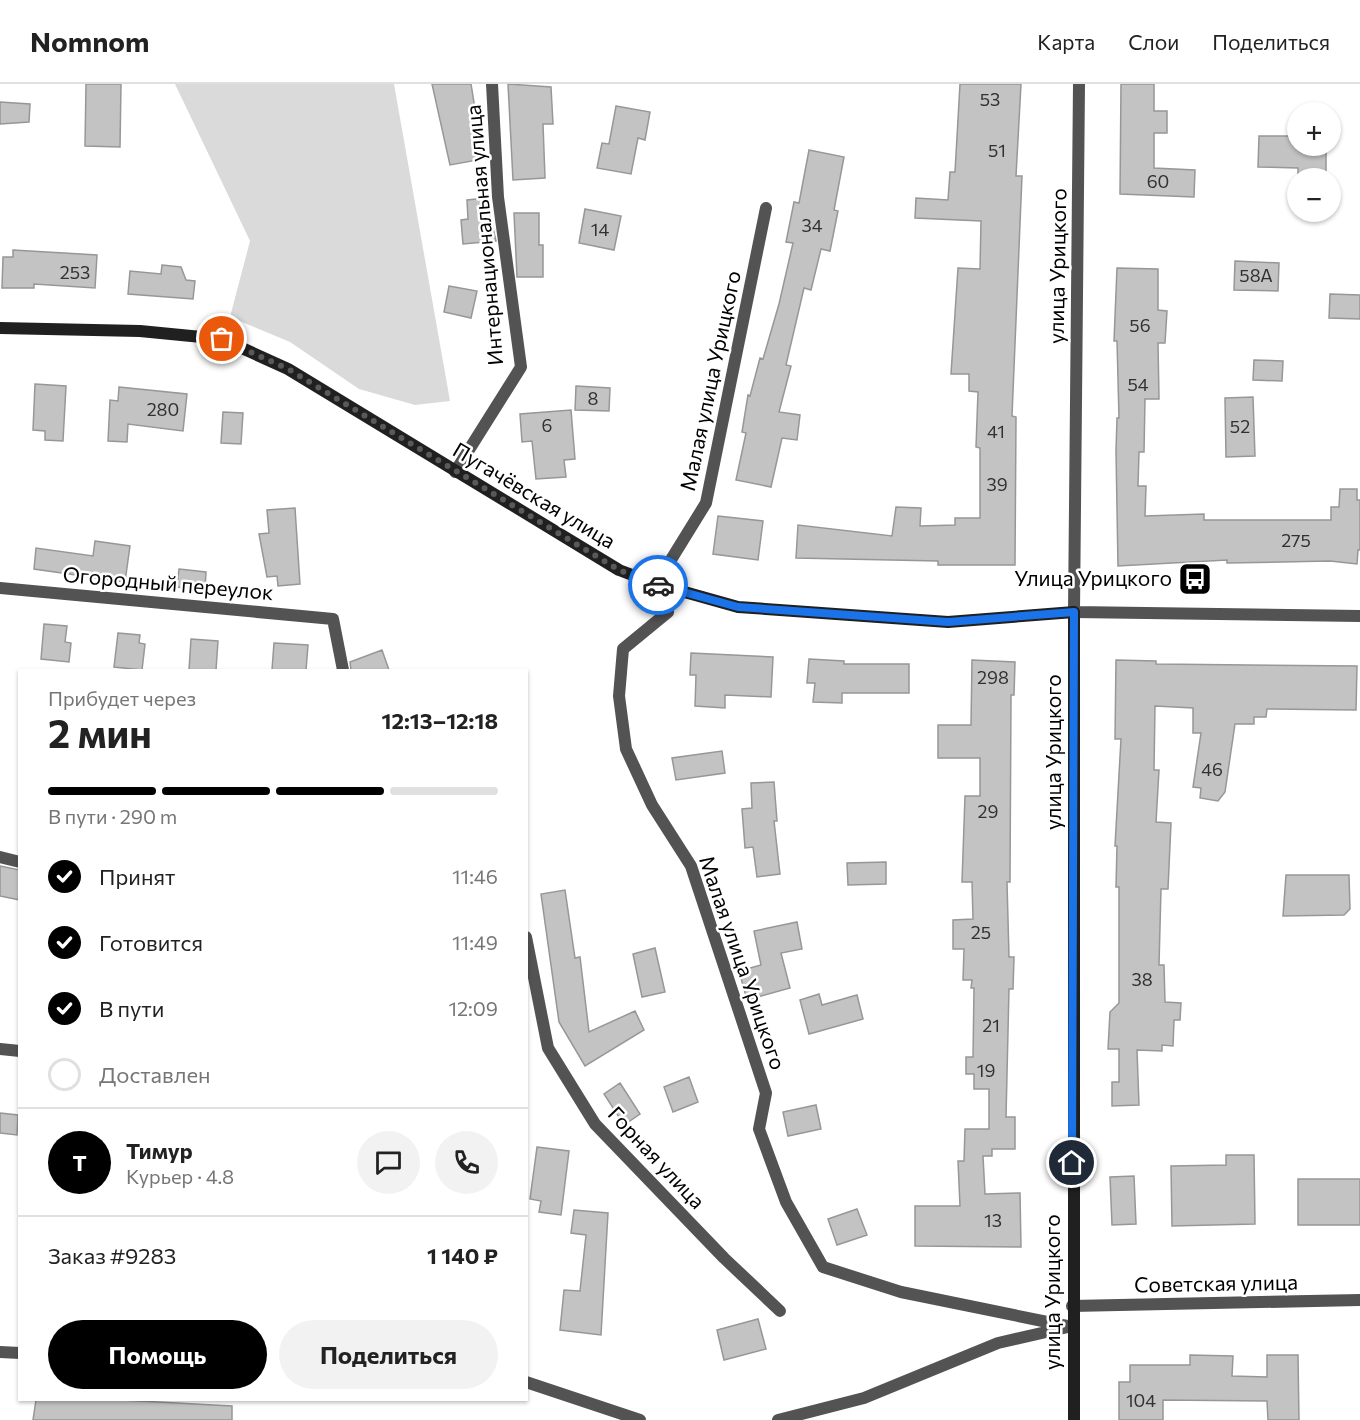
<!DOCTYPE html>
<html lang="ru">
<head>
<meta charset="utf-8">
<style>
  body { margin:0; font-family:Commissioner,sans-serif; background:#f2f2f2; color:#222; height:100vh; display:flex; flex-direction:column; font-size:22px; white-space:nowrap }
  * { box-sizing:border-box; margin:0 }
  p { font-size:20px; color:#767676 }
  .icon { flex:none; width:33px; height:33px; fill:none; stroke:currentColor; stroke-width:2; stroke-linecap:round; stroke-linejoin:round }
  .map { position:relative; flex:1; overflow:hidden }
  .drawer { position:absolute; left:18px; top:585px; width:510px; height:732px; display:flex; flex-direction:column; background:#fff; border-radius:0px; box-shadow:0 2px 4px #0004 }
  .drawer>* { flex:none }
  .controls { position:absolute; left:1287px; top:18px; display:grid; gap:12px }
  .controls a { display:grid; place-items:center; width:54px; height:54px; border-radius:50%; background:#fff; box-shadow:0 2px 4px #0004; font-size:30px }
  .pin { position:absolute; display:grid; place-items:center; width:51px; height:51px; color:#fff; margin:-26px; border:3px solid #fff; border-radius:50%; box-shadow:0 2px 6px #0007 }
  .courier { position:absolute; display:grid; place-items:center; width:60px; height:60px; margin:-30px; border:4px solid #1a73e8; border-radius:50%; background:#fff; color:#222; box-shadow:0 2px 8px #0007 }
  .head em { font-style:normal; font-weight:700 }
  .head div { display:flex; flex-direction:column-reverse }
  .head { display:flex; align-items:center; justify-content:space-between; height:102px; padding:0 30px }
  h1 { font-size:39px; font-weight:700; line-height:45px }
  .bar { display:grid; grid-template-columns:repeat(4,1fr); gap:9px 6px; align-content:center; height:72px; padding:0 30px }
  .bar i { height:8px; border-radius:4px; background:#e0e0e0 }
  .bar .active { background:#000 }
  .bar p { grid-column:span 4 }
  .line { display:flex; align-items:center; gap:15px; padding:0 30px; border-top:2px solid #e0e0e0 }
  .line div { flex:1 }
  .round { display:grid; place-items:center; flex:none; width:63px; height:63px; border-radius:32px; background:#f2f2f2 }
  ol { padding:0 30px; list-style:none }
  li { display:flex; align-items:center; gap:18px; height:66px }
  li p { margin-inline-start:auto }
  li .icon { padding:6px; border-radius:50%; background:#000; color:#fff; stroke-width:4 }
  li:last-child { color:#767676 }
  li i { width:33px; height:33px; border:3px solid #e0e0e0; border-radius:50% }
  .button { display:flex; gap:12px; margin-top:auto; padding:12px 30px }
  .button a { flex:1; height:69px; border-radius:36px; background:#000; color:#fff; font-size:24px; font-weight:700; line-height:69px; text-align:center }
  .button a+a { background:#f2f2f2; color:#222 }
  header { display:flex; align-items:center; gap:36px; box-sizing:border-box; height:84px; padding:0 30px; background:#fff; border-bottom:2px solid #e0e0e0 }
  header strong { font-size:28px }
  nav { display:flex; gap:33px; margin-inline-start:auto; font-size:21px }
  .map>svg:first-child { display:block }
</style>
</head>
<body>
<header>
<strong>Nomnom</strong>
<nav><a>Карта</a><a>Слои</a><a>Поделиться</a></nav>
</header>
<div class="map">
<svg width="1360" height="1336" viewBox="0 0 1360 1336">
  <rect width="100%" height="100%" fill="#fff"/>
  <!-- green -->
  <path fill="#dadada" d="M175 0H394L450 317 415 321 359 305 290 258 230 233 250 157Z"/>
  <!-- building -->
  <path fill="#c3c3c3" stroke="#979797" stroke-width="1.5" d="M86 0H121L120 63 85 62Z
    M432 0H471L483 75 450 81Z
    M508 0 551 3 553 40H543L545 94 513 96Z
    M960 0H1021L1016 92H1022L1012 332 1016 333 1015 481H938V477L796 474 798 441 892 452 896 423 921 424 920 442 955 441V434H980V364L976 363 978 308 969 307V290H951L958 184 980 185 981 137 915 134 916 114 948 116 950 88H955Z
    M1121 0H1154V27H1167V49H1154V84L1195 86 1194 113 1120 110Z
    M0 18 30 20 29 38 0 40Z
    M616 22 650 28 645 56 638 54 631 90 597 84 602 59 609 60Z
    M1259 52H1298V62H1326V94H1298V84L1258 83Z
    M809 66 844 73 834 126 838 127 830 167 821 165 811 206 804 204 786 281 791 282 779 328 800 331 797 356 782 354 771 403 736 396 746 349 742 348 748 311 750 312 760 274 763 275 779 220 793 159 786 158 794 118 799 119Z
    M486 114 496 157 463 160 461 136 468 135 467 116Z
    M585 125 621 132 614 166 579 159Z
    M514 129H539V161H543V193H517Z
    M13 166 97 171 95 204 34 200V204H2L3 173H13Z
    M1235 177 1279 179 1278 207 1234 206Z
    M162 181 181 183 186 196 195 197 193 215 128 210 130 187 161 190Z
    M1117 184 1158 185V226L1167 227 1165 259H1158L1159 315H1145L1144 368H1139L1138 402H1146L1145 432 1204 430V436H1331V423H1339L1340 405H1357V416H1360V466H1358L1357 480 1330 477 1227 479V476L1118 482 1116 367 1117 334H1119L1117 257H1114Z
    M449 202 477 207 471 234 444 228Z
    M1330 210 1360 211V235L1329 234Z
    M1254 276 1283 277 1282 297 1253 296Z
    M35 300 66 302 63 357 45 356V347L33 346Z
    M576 302 610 304 609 327 575 326Z
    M119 303 187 310 183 347 128 340 127 358 108 357 110 316 118 317Z
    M1253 313 1255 372 1226 373 1225 314Z
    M571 326 575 375 564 376 566 393 536 395 532 357 522 358 520 330Z
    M223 328 243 329 241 360 221 359Z
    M295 424 300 500 278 502 277 492 267 493 259 450 269 449 267 426Z
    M718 432 763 437 758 476 713 470Z
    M95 457 130 462 125 498 34 485 36 464 93 472Z
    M179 485 206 488 205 506 177 503Z
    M44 540 67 542 65 558 71 559 69 578 41 575Z
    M118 549 140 551 139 559 145 560 142 586 114 583Z
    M191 555 218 557 216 586H189Z
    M274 559 308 561 306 586H272Z
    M382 566 389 586H351L350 578Z
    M691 569 773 573 771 613 725 611V624L695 622 696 591H690Z
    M809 575 844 577V580H909V609H842V619L813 618 815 599H807Z
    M972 576 1015 578 1014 611H1011L1010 798H1007L1009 873H1014L1013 905H1009L1006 1033H1015V1065H992V1072H983L985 1110 1020 1109 1021 1163 915 1162V1122H960L958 1077H964L965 1045H989V1005H974V990H966V973H973L974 904H971L972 896H963L964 865H953V836L973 835 972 798H962L965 712H980V674H938V641H971Z
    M1116 576 1156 577V580L1357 582 1356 626 1267 625 1266 633H1254V640H1235L1225 708 1218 717 1200 714 1201 704 1193 703 1201 649H1193V624L1155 622 1154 686H1159L1156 738 1171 739 1168 805H1161L1159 881H1164L1165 918 1181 919 1180 936H1174L1173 962 1162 961V967L1137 966 1139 1021 1112 1022V998H1119V965H1108L1110 928 1119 919V803H1116L1117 762H1115L1121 655H1115Z
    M722 667 725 689 676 696 672 674Z
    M774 698 777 737H774L780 790 757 793 753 763 745 764 742 725 752 724 751 699Z
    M886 778V800L848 801 847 779Z
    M0 782 20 786V816L0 812Z
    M1286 791H1349L1350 825 1344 831 1283 832Z
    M565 806 575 874 580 873 589 948 635 927 644 946 585 982 559 938 541 810Z
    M797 838 802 865 781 869 790 904 747 916 739 887 761 881 754 847Z
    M655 864 665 908 642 913 633 870Z
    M819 910 822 921 857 911 863 935 809 950 800 916Z
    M689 993 698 1018 673 1028 664 1003Z
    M620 999 640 1030 624 1041 604 1010Z
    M816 1021 821 1045 788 1052 783 1028Z
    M0 1029 18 1031 17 1051 0 1049Z
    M537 1063 569 1067 561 1131 539 1128 541 1117 530 1115Z
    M1226 1071H1254L1255 1140 1172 1142 1171 1082 1226 1081Z
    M1134 1092 1136 1140 1112 1141 1110 1093Z
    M1298 1095H1360V1141H1298Z
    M857 1125 867 1151 837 1161 828 1135Z
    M574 1126 608 1129 601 1251 560 1246 564 1206 580 1207 586 1151 571 1149Z
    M758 1235 766 1265 724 1276 717 1246Z
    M1190 1271 1233 1272 1232 1292 1267 1293V1271H1298L1299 1336H1268L1267 1317 1163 1316V1336H1119V1298H1130V1281H1190Z
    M36 1316H120L232 1322V1336H33Z"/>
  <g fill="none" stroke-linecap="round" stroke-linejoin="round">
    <!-- minor -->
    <path stroke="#535353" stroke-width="12" d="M766 124 706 419 656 500 668 528 623 565 619 612 626 665 652 721 691 782 766 1009 759 1045 786 1118 823 1183 901 1208 1072 1243
      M455 388 521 283 498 113 492 0
      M0 504 333 535 343 586
      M0 773 20 778
      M526 853 548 964 595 1040 724 1174 780 1227
      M0 965 20 967
      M0 1268 20 1269
      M526 1298 640 1336
      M778 1336 864 1314 998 1259 1068 1243"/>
    <!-- tertiary -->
    <path stroke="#535353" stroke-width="12" d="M1079 0 1074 528 1360 532
      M1072 1222 1360 1216"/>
    <!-- secondary -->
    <path stroke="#202020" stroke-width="12" d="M0 244 140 247 222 255 288 285 619 486 656 500 738 523 948 538 1074 528V1336"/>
  </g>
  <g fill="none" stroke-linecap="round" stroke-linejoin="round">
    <!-- done -->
    <path stroke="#595959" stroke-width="6" stroke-dasharray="0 10.8" d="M222 255 288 285 619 486 658 501"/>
    <!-- route -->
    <path stroke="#1a73e8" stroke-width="8" d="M658 501 738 523 948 538 1074 528 1072 1079"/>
  </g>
  <!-- icons -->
  <defs>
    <g id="bus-square" transform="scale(1.725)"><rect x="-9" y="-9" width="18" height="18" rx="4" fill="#000" stroke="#fff"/><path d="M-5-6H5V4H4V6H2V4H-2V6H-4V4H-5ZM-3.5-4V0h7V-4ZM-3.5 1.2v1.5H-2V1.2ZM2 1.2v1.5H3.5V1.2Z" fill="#fff"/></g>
  </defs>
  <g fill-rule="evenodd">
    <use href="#bus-square" x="1195" y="495"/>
  </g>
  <g text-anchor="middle" stroke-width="5" stroke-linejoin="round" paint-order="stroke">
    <!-- number labels -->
    <g font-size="18" fill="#313131">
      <text x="990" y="22">53</text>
      <text x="997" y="73">51</text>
      <text x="1158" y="104">60</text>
      <text x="812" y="148">34</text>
      <text x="600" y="152">14</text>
      <text x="75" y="195">253</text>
      <text x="1256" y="198">58А</text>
      <text x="1140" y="248">56</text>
      <text x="1138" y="307">54</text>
      <text x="593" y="321">8</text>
      <text x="163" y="332">280</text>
      <text x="547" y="348">6</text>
      <text x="1240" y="349">52</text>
      <text x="996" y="354">41</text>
      <text x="997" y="407">39</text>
      <text x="1296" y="463">275</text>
      <text x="993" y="600">298</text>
      <text x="1212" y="692">46</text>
      <text x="988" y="734">29</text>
      <text x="981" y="855">25</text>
      <text x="1142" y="902">38</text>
      <text x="991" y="948">21</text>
      <text x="986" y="993">19</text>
      <text x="993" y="1143">13</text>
      <text x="1141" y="1323">104</text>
    </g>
    <!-- street labels -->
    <g font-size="21" fill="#000" stroke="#fff">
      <text transform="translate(485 151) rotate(-95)" y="7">Интернациональная улица</text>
      <text transform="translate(1058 182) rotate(-89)" y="7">улица Урицкого</text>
      <text transform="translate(711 297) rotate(-78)" y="7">Малая улица Урицкого</text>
      <text transform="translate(534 412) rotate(31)" y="7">Пугачёвская улица</text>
      <text transform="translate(168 500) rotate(5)" y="7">Огородный переулок</text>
      <text transform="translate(1054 668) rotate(-90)" y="7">улица Урицкого</text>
      <text transform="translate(742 879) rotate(71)" y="7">Малая улица Урицкого</text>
      <text transform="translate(656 1074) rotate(47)" y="7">Горная улица</text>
      <text transform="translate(1216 1200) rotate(-1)" y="7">Советская улица</text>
      <text transform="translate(1053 1208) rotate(-90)" y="7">улица Урицкого</text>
    </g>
    <!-- poi labels -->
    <g font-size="21" fill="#000" stroke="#fff" text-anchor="end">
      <text x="1172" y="502">Улица Урицкого</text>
    </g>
  </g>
</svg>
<div class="controls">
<a>+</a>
<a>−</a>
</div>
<div class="pin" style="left:222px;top:255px;background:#ea580c"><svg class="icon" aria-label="bag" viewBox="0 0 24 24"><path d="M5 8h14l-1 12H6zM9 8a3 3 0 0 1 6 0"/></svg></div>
<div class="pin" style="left:1072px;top:1079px;background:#1f2937"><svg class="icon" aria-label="home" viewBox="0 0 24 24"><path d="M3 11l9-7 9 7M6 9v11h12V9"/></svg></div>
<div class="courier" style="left:658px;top:501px"><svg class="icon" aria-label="car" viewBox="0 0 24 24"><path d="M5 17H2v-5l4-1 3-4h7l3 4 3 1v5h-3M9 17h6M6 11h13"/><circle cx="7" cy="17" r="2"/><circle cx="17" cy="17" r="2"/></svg></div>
<section class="drawer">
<div class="head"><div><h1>2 мин</h1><p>Прибудет через</p></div><em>12:13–12:18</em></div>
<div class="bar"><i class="active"></i><i class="active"></i><i class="active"></i><i></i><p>В пути · 290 m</p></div>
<ol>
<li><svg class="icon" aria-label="check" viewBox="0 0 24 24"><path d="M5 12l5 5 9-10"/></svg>Принят<p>11:46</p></li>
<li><svg class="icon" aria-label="check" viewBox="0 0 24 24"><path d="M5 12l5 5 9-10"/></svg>Готовится<p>11:49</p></li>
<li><svg class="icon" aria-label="check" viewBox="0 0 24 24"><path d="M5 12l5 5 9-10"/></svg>В пути<p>12:09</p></li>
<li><i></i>Доставлен</li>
</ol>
<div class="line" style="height:108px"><b class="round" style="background:#000;color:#fff">Т</b><div><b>Тимур</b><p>Курьер · 4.8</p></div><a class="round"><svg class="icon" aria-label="chat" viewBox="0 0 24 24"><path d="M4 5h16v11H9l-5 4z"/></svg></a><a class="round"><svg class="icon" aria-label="phone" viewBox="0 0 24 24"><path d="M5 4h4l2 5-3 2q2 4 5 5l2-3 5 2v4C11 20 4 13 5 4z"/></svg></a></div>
<div class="line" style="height:78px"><div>Заказ #9283</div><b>1 140 ₽</b></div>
<div class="button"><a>Помощь</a><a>Поделиться</a></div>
</section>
</div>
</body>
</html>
